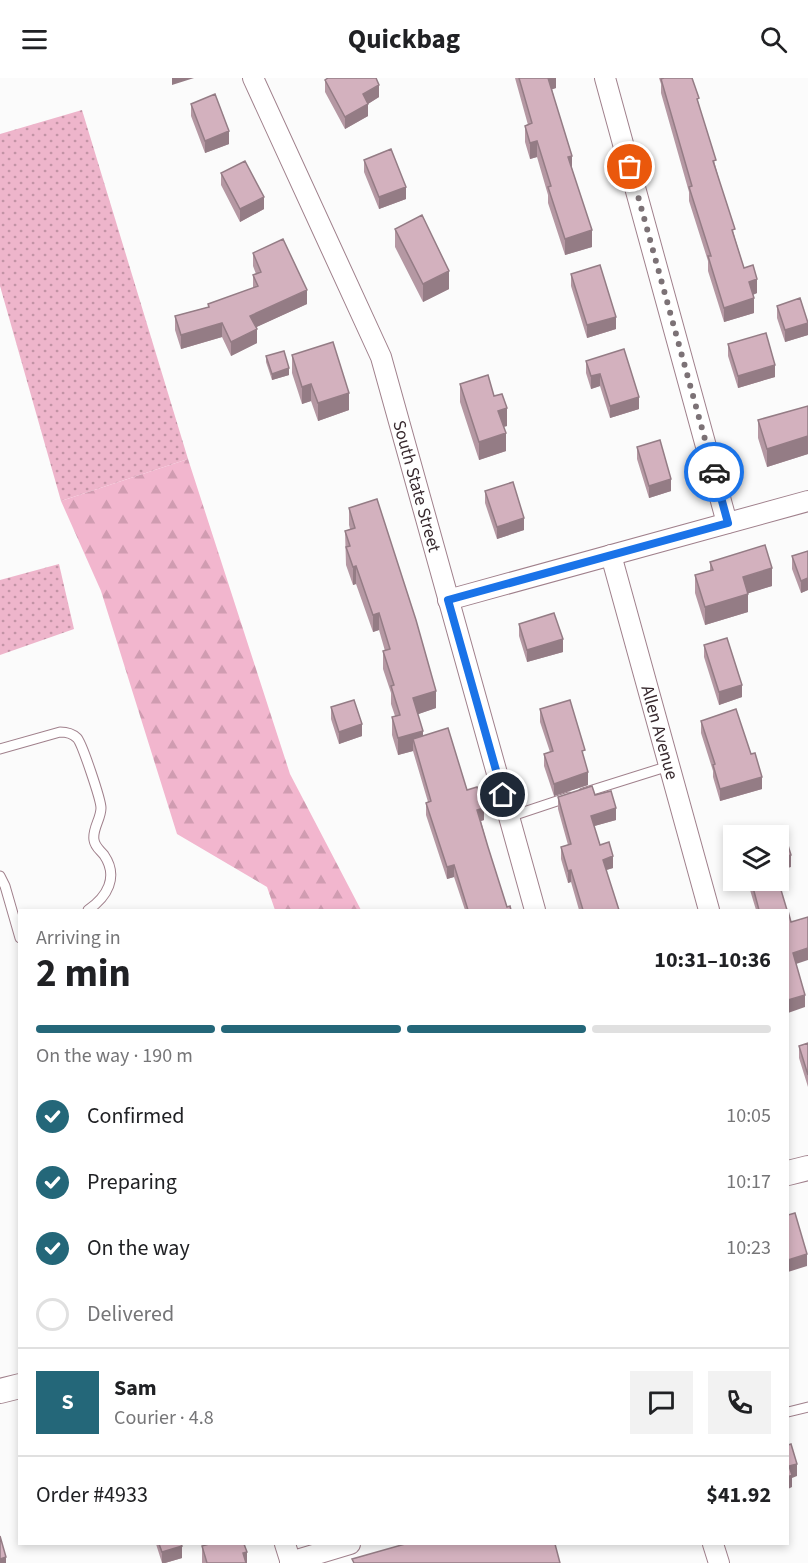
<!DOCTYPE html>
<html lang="en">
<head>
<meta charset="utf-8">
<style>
  body { margin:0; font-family:"Source Sans 3",sans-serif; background:#f2f2f2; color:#202124; height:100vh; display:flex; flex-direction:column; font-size:22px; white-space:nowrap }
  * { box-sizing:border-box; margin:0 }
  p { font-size:20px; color:#757577 }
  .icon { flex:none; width:33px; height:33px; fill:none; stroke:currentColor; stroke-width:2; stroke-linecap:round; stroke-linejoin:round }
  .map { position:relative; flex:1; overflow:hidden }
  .sheet { position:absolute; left:18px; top:831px; width:771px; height:636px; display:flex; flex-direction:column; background:#fff; border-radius:0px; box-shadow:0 3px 9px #0003 }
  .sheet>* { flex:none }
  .controls { position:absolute; left:723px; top:747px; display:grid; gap:12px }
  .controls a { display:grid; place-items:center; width:66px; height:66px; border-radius:0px; background:#fff; box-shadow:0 3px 9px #0003; font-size:30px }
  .pin { position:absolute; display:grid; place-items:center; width:51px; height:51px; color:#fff; margin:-26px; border:3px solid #fff; border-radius:50%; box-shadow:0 2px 6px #0007 }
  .courier { position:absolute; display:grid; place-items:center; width:60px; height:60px; margin:-30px; border:4px solid #1a73e8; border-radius:50%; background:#fff; color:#222; box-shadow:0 2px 8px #0007 }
  .headline em { font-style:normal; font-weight:700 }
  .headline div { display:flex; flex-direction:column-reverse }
  .headline { display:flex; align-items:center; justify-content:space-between; height:102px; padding:0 18px }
  h1 { font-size:39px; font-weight:700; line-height:45px }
  .bar { display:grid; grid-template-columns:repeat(4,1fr); gap:9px 6px; align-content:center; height:72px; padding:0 18px }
  .bar i { height:8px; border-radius:4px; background:#e0e0e0 }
  .bar .active { background:#246779 }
  .bar p { grid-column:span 4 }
  .line { display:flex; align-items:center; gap:15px; padding:0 18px; border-top:2px solid #e0e0e0 }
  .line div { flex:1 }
  .round { display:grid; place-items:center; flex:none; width:63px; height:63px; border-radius:0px; background:#f2f2f2 }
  ol { padding:0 18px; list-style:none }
  li { display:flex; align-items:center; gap:18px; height:66px }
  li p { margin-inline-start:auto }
  li .icon { padding:6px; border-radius:50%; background:#246779; color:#fff; stroke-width:4 }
  li:last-child { color:#757577 }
  li i { width:33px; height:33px; border:3px solid #e0e0e0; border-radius:50% }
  header { display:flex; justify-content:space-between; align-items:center; height:78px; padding:0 18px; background:#fff; font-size:27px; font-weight:700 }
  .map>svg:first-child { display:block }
</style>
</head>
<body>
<header><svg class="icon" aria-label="menu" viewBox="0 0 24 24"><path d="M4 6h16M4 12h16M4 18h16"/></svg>Quickbag<svg class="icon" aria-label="search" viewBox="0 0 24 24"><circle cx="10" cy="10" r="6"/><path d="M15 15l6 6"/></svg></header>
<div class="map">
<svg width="808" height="1485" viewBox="0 0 808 1485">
  <defs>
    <pattern id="grass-dots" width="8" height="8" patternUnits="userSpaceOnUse" patternTransform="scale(1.5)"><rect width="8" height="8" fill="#eeb5cb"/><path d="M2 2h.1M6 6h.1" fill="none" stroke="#c293a5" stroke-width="1.8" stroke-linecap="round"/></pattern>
    <pattern id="forest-firs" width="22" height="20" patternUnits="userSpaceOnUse" patternTransform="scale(1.5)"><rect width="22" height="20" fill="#f2b6ce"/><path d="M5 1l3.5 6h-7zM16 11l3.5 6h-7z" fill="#d09cb1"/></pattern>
  </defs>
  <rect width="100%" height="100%" fill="#fbfbfb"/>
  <!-- grass -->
  <path fill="url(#grass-dots)" d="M82 32 188 381 61 423 0 208V56Z
    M59 486 74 551 0 577V502Z"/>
  <!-- forest -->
  <path fill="url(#forest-firs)" d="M188 381 290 696 361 832H275L267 809 177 756 101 513 61 423Z"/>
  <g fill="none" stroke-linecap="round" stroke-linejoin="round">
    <!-- service casing -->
    <g stroke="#a0808c" stroke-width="11">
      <path id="service" d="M0 671 60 654C67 654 72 655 77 660 82 665 101 722 101 730 101 741 92 751 94 762 95 769 100 772 104 777 119 799 107 819 88 832
        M583 715 669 688
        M509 739 569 719
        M0 798 5 808 20 860
        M788 1334 808 1329"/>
    </g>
    <!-- minor casing -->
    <g stroke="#a0808c" stroke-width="22">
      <g id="minor">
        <path id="s1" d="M253 0 381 279 535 832"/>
        <path d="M605 0 727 445"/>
        <path id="s2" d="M611 477 709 832"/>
        <path d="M448 522 808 423"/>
        <path d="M285 1466 291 1485"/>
        <path d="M713 1466 719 1485"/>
        <path d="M290 1484 350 1466"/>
      </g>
    </g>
    <!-- tertiary casing -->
    <g stroke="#a0808c" stroke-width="26">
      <path id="tertiary" d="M788 1095 808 1090
        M0 1313 20 1308"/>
    </g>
    <!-- service -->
    <use href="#service" stroke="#fff" stroke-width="9"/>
    <!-- minor -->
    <use href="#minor" stroke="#fff" stroke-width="20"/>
    <!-- tertiary -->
    <use href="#tertiary" stroke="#fff" stroke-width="24"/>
  </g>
  <!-- wall -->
  <path fill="#b598a3" d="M515 0H556V10L552 11 592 169 565 177 548 125V117L537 79 530 81 525 64V48L528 47Z
    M659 0H692L699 27 735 160 744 190 757 215 753 217 754 235 724 244 708 193V183L689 123V114L661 15V6Z
    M325 2 379 19 368 26V38L345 51 325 14Z
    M191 26 229 66 205 75 191 38Z
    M364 82 406 121 379 131 364 94Z
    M221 95 264 131 240 144 221 107Z
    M395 151 449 211 423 224 395 169Z
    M253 175 307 226 256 249 257 265 231 278 222 259 181 271 175 252V238L208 229V226L253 210V197L256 196 253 188Z
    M571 196 616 251 587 260 571 208Z
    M777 228 808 257 785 264 777 240Z
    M728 266 775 299 738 310 728 278Z
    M292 277 349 332 318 343 311 323 302 326 292 295Z
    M266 278 289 297 272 302 266 284Z
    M586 283 639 331 610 340 600 308 591 311 586 295Z
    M460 306 494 318 507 348 503 349 506 373 479 382 460 324Z
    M808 328V376L767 389 758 360V342Z
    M637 369 671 413 649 420 637 381Z
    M485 413 524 452 497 461 485 425Z
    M349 430 436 630 418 636 423 658 467 712 484 742 481 743 488 769 507 829 511 832H465L454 799 447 801 426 737V725L428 724 413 673 398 677 392 657V639L395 638 391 626V615L383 591V573H385L379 552 373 554 356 506 353 507 346 487 345 453 350 451 349 447Z
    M808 473V512L801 515 792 491V478Z
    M710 484 772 508 748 515V534L705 547 695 515V497L710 493Z
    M519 546 563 574 527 584 519 558Z
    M704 567 742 619 719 627 704 579Z
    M331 629 362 658 339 666 331 641Z
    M540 631 588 707 554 718 544 688V676L550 674 540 644Z
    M701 643 762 711 720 723 713 699V693L701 655Z
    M558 719 616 742 594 748 600 767 613 790 606 792 619 832H579L571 804 568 805 561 781V769L568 767 558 731Z
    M747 802H778L787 832H756Z
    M808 965V1009L799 980V968Z
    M156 1466H181L182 1480 165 1485H162Z
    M202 1468 247 1485H202Z"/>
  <!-- shaded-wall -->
  <path fill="#947c85" d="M172 0H194L172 7Z
    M547 0H556V10L547 13Z
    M379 7V19L363 29V16Z
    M368 26V38L345 51V39Z
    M229 53V66L205 75V63Z
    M537 63V79L530 81V65Z
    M572 78V94L568 79Z
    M406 109V121L379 131V119Z
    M264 119V131L240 144V131Z
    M592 152V169L565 177V161Z
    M449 193V211L423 224V206Z
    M757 201V215L749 218V204Z
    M307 212V226L250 252V238Z
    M754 220V235L724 244V230Z
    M616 239V251L587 260V247Z
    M222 245V259L181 271V257Z
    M808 245V257L785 264V252Z
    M257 251V265L231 278V264Z
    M775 287V299L738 310V298Z
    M289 290V297L272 302V296Z
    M600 296V308L591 311V298Z
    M311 306V323L302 326V309Z
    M349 315V332L318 343V325Z
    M639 319V331L610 340V328Z
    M507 330V348L498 350V333Z
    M506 355V373L479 382V364Z
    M808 358V376L767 389V371Z
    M671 401V413L649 420V408Z
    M524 440V452L497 461V449Z
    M356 488V506L353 507V489Z
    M772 490V508L743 517V499Z
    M808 500V512L801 515V503Z
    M748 516V534L705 547V529Z
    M379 535V552L373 554V537Z
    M563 561V574L527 584V572Z
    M742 607V619L719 627V614Z
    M436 613V630L413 638V620Z
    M362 646V658L339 666V654Z
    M423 653V670L413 661V673L398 677V660Z
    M588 694V707L554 718V706Z
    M762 699V711L720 723V711Z
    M484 730V742L477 744V732Z
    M616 730V742L591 749V738Z
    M791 777V789L778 793V781Z
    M613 778V790L603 793V782Z
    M454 787V799L447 801V789Z
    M571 792V804L568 805V793Z
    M808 870V882L793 887V875Z
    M805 917V929L788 935V922Z
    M807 1176V1188L788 1194V1182Z
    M797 1386V1398L792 1400V1409L788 1411V1399L789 1388Z
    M182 1468V1480L165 1485H162V1474Z
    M247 1474V1485H243V1475Z
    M6 1479V1485H0V1481Z"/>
  <!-- building -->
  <path fill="#d3b1be" stroke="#947c85" stroke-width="1.5" d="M328 0H376L379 7 363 16 368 26 345 39 325 2Z
    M519 0H548L572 78 568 79 592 152 565 161 548 109 551 108 537 63 530 65 525 48 532 45Z
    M664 0H692L699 20 697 21 716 82 713 83 735 151 732 152 744 190 753 187 757 201 749 204 754 220 724 230 708 178H711L689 109 692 108 661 1Z
    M215 16 229 53 205 63 191 26Z
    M391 71 406 109 379 119 364 82Z
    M245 83 264 119 240 131 221 95Z
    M422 137 449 193 423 206 395 151Z
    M283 161 307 212 250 238 257 251 231 264 222 245 181 257 175 238 209 229 208 226 258 208 253 197 261 194 253 175Z
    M600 187 616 239 587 247 571 196Z
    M800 220 808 245 785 252 777 228Z
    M766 255 775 287 738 298 728 266Z
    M333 264 349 315 318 325 311 306 302 309 292 277Z
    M624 271 639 319 610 328 600 296 591 298 586 283Z
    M284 273 289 290 272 296 266 278Z
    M488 297 494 318 502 316 507 330 498 333 506 355 479 364 460 306Z
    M808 328V358L767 371 758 342Z
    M660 362 671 401 649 408 637 369Z
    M513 404 524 440 497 449 485 413Z
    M377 421 416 542 436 613 413 620 423 653 398 660 392 639 400 637 391 608 394 607 383 573 390 571 379 535 373 537 356 488 353 489 346 469 350 468 345 453 355 450 349 430Z
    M765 467 772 490 743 499 748 516 705 529 695 497 713 492 710 484Z
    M808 473V500L801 503 792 478Z
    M554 535 563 561 527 572 519 546Z
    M727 560 742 607 719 614 704 567Z
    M354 622 362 646 339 654 331 629Z
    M570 622 585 672 582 673 588 694 554 706 544 676 553 673 540 631Z
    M736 631 751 676 755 675 762 699 720 711 713 687 715 686 701 643Z
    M448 650 467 712 477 709 484 730 477 732 488 769 507 829 510 828 511 832H468L454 787 447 789 426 725 431 723 413 661Z
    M592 708 595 717 611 713 616 730 591 738 600 767 609 764 613 778 603 782 619 832H583L571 792 568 793 561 769 571 766 558 719Z
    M783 751 791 777 778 781V758H762Z
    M751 802H778L787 832H759Z
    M788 833 791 844 808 839V870L793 875 805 917 788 922Z
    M808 965V997L799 968Z
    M795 1135 807 1176 788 1182V1137Z
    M791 1366 797 1386 789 1388 792 1397 788 1399V1367Z
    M0 1458 6 1479 0 1481Z
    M159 1466H181L182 1468 162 1474Z
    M209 1466H244L247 1474 243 1475 246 1485H207L202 1468Z
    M405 1466H555L560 1485H354L352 1481Z"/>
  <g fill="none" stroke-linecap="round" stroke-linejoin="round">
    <!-- done -->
    <path stroke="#7c7276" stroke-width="6" stroke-dasharray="0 10.8" d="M630 89 714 394"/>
    <!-- route -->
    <path stroke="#1a73e8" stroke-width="8" d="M503 717 448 522 728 445 714 394"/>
  </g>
  <g text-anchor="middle" stroke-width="4.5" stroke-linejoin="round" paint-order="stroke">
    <!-- street labels -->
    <g font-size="18" fill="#37292e" stroke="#fff">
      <text dy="6" stroke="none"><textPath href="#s1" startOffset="441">South State Street</textPath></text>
      <text dy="6" stroke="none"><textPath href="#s2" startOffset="184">Allen Avenue</textPath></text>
    </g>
  </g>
</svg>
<div class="controls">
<a><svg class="icon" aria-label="layers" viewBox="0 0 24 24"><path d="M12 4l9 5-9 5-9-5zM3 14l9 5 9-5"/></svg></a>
</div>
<div class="pin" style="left:630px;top:89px;background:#ea580c"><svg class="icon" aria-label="bag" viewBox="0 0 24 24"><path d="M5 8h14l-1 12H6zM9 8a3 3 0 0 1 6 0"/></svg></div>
<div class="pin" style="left:503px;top:717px;background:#1f2937"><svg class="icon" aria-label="home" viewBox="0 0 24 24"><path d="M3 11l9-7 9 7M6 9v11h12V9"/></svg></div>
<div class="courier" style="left:714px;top:394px"><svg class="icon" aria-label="car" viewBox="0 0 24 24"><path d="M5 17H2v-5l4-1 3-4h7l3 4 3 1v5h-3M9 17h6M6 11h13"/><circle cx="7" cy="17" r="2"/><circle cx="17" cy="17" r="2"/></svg></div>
<section class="sheet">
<div class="headline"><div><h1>2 min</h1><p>Arriving in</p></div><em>10:31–10:36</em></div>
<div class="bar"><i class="active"></i><i class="active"></i><i class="active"></i><i></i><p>On the way · 190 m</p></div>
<ol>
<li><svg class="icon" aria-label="check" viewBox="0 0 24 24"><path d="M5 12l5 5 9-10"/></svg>Confirmed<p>10:05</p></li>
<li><svg class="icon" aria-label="check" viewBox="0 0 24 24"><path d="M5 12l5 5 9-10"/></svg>Preparing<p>10:17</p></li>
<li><svg class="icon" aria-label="check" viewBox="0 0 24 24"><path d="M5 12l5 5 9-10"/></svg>On the way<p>10:23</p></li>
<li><i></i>Delivered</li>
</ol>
<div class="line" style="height:108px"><b class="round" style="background:#246779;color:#fff">S</b><div><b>Sam</b><p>Courier · 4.8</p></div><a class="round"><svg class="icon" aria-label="chat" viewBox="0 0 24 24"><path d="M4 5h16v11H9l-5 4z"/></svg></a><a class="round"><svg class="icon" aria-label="phone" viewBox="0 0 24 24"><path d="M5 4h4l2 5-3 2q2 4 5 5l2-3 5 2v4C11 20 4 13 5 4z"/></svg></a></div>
<div class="line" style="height:78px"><div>Order #4933</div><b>$41.92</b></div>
</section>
</div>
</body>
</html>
